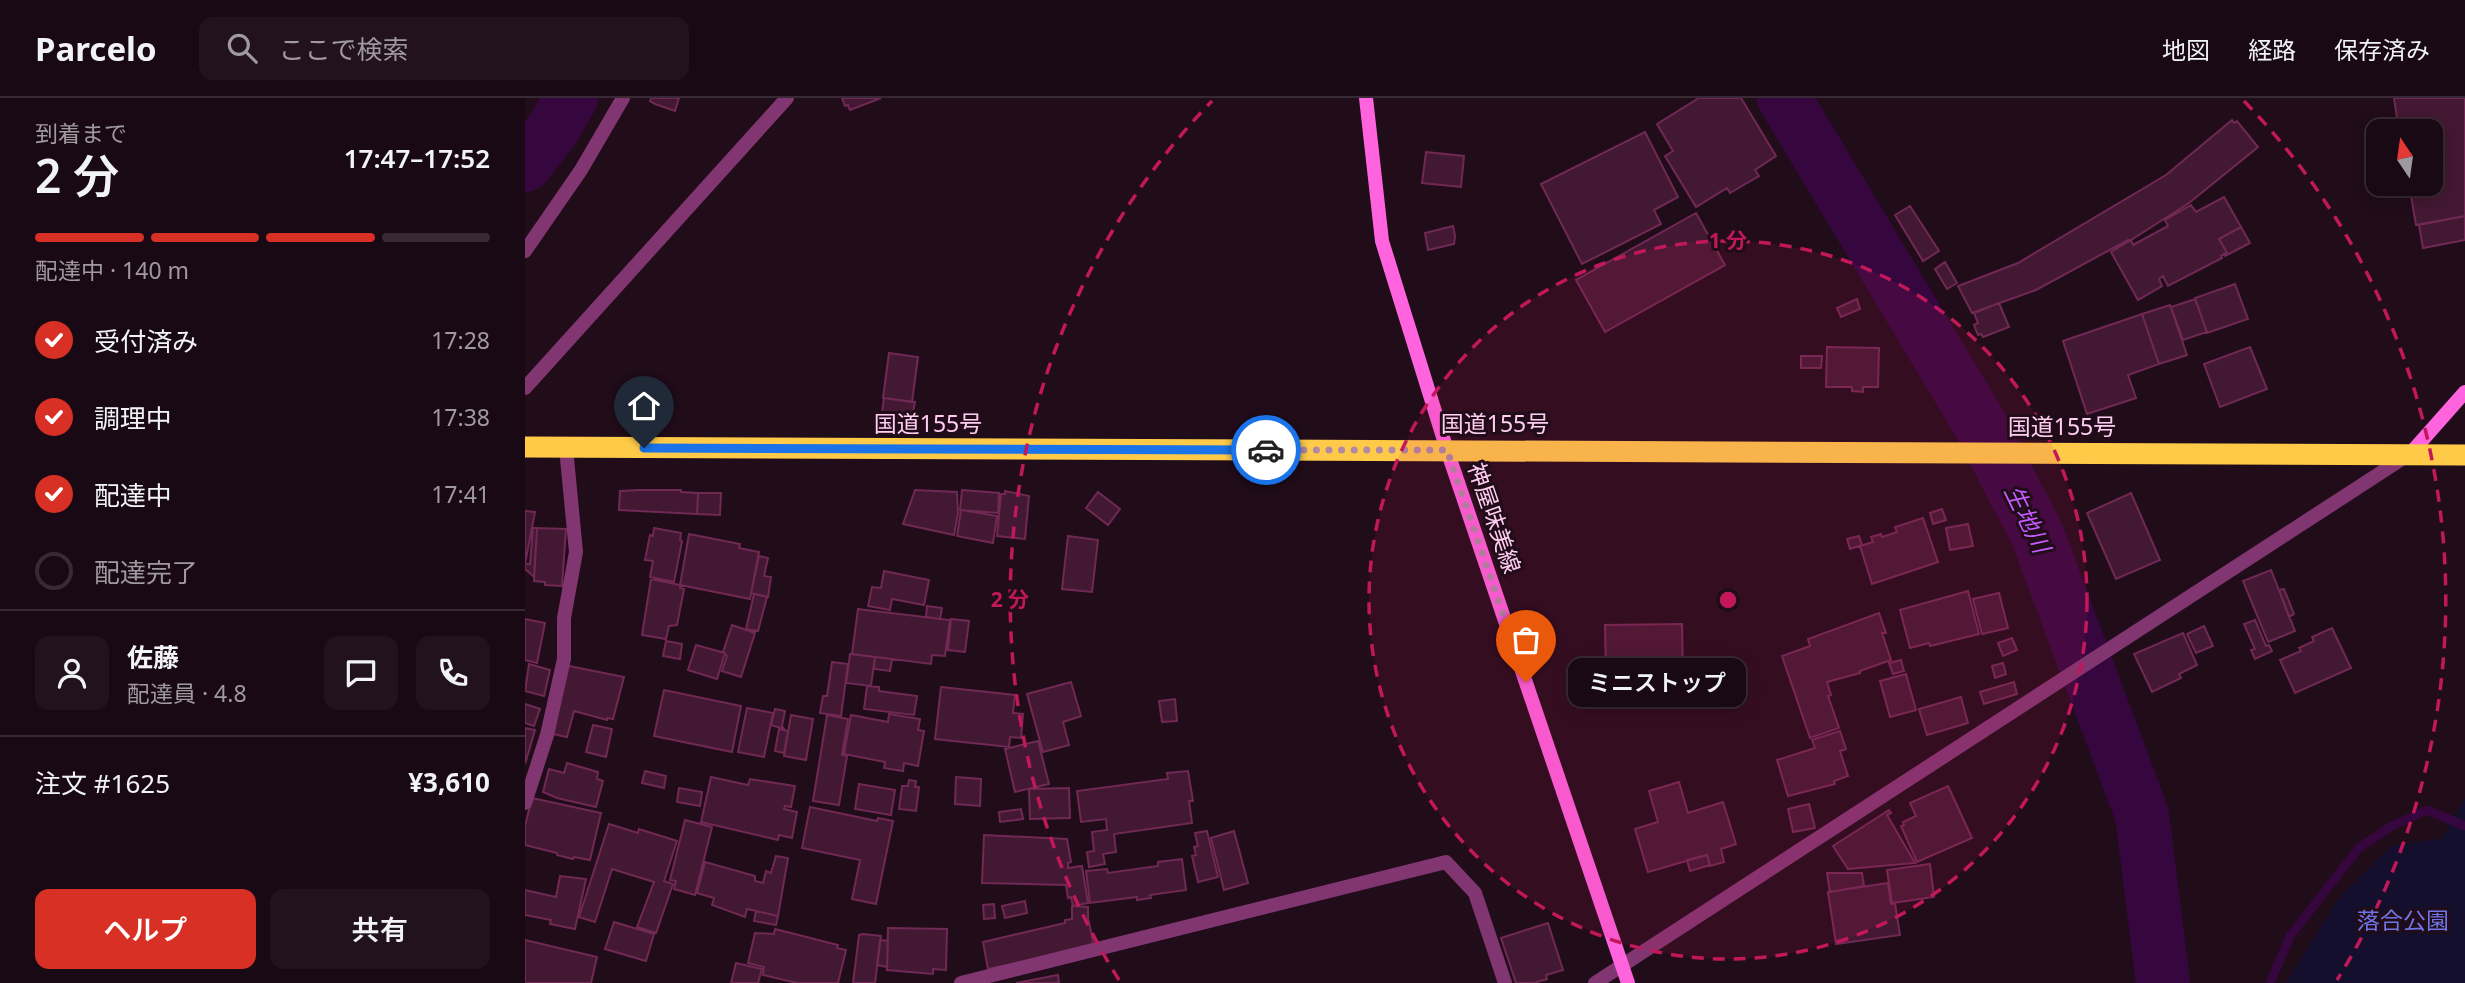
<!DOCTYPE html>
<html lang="ja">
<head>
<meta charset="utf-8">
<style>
  body { margin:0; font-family:"Noto Sans","Noto Sans JP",sans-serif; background:#22121d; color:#f1f3f6; height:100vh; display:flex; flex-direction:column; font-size:26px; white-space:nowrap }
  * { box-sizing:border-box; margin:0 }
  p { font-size:23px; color:#9f9aa0 }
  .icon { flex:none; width:38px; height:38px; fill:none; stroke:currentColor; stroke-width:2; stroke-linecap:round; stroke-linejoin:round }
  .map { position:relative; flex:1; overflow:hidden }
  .drawer { display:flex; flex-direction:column; background:#190914; width:525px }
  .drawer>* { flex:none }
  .needle { width:46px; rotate:347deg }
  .fabs { position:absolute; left:1841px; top:21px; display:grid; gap:14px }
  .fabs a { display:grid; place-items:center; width:77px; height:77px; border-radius:14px; background:#190914; box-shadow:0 4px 18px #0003,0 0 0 2px #372a34; font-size:35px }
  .pin { position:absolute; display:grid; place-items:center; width:60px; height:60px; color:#fff; margin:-72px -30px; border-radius:50% 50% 50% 0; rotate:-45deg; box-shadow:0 0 7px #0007 }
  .pin .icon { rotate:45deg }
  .courier { position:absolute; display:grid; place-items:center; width:70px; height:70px; margin:-35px; border:5px solid #1a73e8; border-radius:50%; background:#fff; color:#222; box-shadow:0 2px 9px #0007 }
  .bubble { position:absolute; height:49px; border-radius:14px; background:#190914; box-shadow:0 4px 18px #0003,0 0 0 2px #372a34; font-size:23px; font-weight:600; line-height:49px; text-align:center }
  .head em { font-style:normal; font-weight:600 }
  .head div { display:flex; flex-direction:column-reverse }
  .head { display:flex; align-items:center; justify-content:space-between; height:119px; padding:0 35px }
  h1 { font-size:46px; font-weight:600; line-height:52px }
  .bar { display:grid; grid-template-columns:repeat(4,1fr); gap:10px 7px; align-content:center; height:84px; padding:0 35px }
  .bar i { height:9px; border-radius:5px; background:#372a34 }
  .bar .current { background:#d93025 }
  .bar p { grid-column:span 4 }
  .line { display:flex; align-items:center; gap:18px; padding:0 35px; border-top:2px solid #372a34 }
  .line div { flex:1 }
  .round { display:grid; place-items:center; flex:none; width:74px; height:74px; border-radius:14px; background:#22121d }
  ol { padding:0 35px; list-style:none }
  li { display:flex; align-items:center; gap:21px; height:77px }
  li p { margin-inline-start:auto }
  li .icon { padding:7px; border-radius:50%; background:#d93025; color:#fff; stroke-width:4 }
  li:last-child { color:#9f9aa0 }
  li i { width:38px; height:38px; border:4px solid #372a34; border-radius:50% }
  .primary-button { display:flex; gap:14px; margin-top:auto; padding:14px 35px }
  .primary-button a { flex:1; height:80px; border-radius:14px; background:#d93025; color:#fff; font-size:28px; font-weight:600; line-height:80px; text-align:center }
  .primary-button a+a { background:#22121d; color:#f1f3f6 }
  header { display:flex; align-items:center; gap:42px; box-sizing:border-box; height:98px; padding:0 35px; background:#190914; border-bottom:2px solid #372a34 }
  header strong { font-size:33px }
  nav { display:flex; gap:38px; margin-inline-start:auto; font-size:24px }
  .search { width:490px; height:63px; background:#22121d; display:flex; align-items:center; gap:18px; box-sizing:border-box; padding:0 24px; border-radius:14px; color:#9f9aa0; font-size:26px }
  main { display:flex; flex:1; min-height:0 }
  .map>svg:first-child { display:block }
</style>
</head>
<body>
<header>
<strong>Parcelo</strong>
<div class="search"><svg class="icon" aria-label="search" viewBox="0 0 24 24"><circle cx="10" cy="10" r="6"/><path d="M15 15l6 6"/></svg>ここで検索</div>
<nav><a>地図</a><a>経路</a><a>保存済み</a></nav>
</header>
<main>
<section class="drawer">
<div class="head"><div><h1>2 分</h1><p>到着まで</p></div><em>17:47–17:52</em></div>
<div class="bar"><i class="current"></i><i class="current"></i><i class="current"></i><i></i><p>配達中 · 140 m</p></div>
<ol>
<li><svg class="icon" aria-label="check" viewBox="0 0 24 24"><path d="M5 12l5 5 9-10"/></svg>受付済み<p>17:28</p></li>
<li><svg class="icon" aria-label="check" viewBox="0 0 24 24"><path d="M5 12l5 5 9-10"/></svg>調理中<p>17:38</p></li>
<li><svg class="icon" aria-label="check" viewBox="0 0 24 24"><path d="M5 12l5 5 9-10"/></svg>配達中<p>17:41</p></li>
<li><i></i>配達完了</li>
</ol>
<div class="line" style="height:126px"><a class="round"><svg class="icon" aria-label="person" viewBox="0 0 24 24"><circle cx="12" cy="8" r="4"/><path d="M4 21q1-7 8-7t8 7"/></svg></a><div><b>佐藤</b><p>配達員 · 4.8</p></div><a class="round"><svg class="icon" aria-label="chat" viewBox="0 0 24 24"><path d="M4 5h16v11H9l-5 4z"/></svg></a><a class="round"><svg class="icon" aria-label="phone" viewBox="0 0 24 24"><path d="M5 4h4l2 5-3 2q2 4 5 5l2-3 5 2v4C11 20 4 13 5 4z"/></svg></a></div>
<div class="line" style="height:91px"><div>注文 #1625</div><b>¥3,610</b></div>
<div class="primary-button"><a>ヘルプ</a><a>共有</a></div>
</section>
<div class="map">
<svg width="1940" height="885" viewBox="0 0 1940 885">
  <rect width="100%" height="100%" fill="#210c1a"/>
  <!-- green -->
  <path fill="#140f2c" d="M1940 700V885H1761L1813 801 1866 748 1917 740Z"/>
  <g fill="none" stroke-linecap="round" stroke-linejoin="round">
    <!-- stream -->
    <path stroke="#36073f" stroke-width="9" d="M1745 885 1765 838 1833 751 1865 729 1902 712 1940 728"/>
    <!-- river -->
    <path stroke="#36073f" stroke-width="54" d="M1259 0 1453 323 1512 436 1617 717 1638 885
      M0 67 28 31 46 0"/>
  </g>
  <!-- building -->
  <path fill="#431832" stroke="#702954" stroke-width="2" d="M126 0H154L150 13 130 6 125 3Z
    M317 0H356L325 12 323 7 320 8Z
    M1174 0H1216L1251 58 1230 72 1234 78 1205 95 1202 90 1171 109 1140 58 1148 53 1132 26Z
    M1869 0H1940V118L1891 127 1884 86H1906V33H1874Z
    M1707 22 1709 25 1712 23 1733 49 1664 105 1606 142H1603L1511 192 1447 215 1433 188 1493 165 1641 77Z
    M1120 34 1153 99 1129 112 1136 126 1057 166 1016 86Z
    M901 54 939 58 936 89 897 85Z
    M1699 99 1716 129 1694 141 1702 155 1696 158 1697 160 1643 188 1638 178 1634 181 1637 188 1613 202 1586 154 1606 142 1608 147 1643 128 1640 122 1666 107 1671 114Z
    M1385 108 1414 153 1398 163 1370 117Z
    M1171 115 1200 167 1080 234 1051 182Z
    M1940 118V142L1898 150 1894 127Z
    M928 128 930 138 929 146 903 152 900 135Z
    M1716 129 1725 145 1700 158 1699 156 1702 155 1694 141Z
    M1420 164 1432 185 1422 191 1410 171Z
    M1710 186 1723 221 1682 235 1670 200Z
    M1332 201 1335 211 1316 219 1312 210Z
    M1670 201 1682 234 1658 242 1646 209Z
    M1474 205 1484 229 1458 239 1456 236 1453 237 1449 227 1453 225 1449 215Z
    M1645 207 1662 257 1634 266 1617 216Z
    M1617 216 1634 266 1603 277 1611 300 1562 316 1538 243Z
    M1302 249 1354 250 1353 289H1338V294L1327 293V289H1301Z
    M1725 249 1742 291 1695 309 1679 266Z
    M364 255 393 259 387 304 358 300Z
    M1276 258H1297L1296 270H1276Z
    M359 300 390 304 387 319 356 321Z
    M114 392H156V394L173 395 172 416 94 412 95 393Z
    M390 392 432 394 433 415 429 437 378 426Z
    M437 392 474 395 473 415 435 412Z
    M480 393 504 398 500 441 472 438 476 396H480Z
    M573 394 595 411 583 427 561 410Z
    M173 395H196L195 417 172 416Z
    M1606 395 1635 462 1591 481 1562 415Z
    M1417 411 1421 422 1408 426 1405 415Z
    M436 412 472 418 468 445 432 438Z
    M0 413 10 414 0 466Z
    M1398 420 1413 464 1347 486 1335 448 1348 444 1346 439 1356 436 1357 439 1372 434 1370 429Z
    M1443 426 1448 448 1425 452 1421 430Z
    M8 430H12L9 479 0 471V466H5Z
    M12 430 41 431 37 488 20 487V484L9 483Z
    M129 430 156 435 155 442 157 443 149 484 125 479 128 463 120 462 125 437 128 438Z
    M164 436 215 446 214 450 234 454 225 501 155 487Z
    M543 438 573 442 567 494 537 491Z
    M1334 438 1337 447 1325 451 1322 441Z
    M234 458 243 460 239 478 246 479 243 499 226 495Z
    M1746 472 1770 533 1743 544 1718 483Z
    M359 473 404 482 399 507 367 501 365 512 343 508 347 489 356 490Z
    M126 481 155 487V490L159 491 152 527 144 528 141 541 117 537Z
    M1759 491 1769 516 1764 519 1754 492Z
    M1443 493 1454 536 1405 548 1404 545 1385 550 1375 512Z
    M1474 495 1483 530 1457 536 1448 501Z
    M229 496 242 499 233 533 221 531Z
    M402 508 417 510 415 521 401 519Z
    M333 511 425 522 420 558 407 557 406 566 327 556Z
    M1354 515 1361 535H1357L1366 562 1335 573V575L1302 584 1306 597 1303 598 1314 630 1285 640 1257 558 1285 548 1283 541Z
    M0 521 20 525 12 565 0 562Z
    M426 521 444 523 440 554 423 552Z
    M1730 522 1741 548 1744 547 1747 553 1730 561 1726 552 1730 551 1719 526Z
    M1157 526 1158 575H1122L1123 584H1105L1104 576H1081L1080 527Z
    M207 527 230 535 216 579 197 573 202 558 198 554Z
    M1679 528 1688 548 1671 555 1662 536Z
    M1807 530 1826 570 1770 595 1755 562 1776 553 1774 550 1789 543 1787 539Z
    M1658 535 1672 567 1654 576 1656 580 1627 594 1609 556Z
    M1487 540 1492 552 1478 558 1473 545Z
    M141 543 157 546 155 561 138 558Z
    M171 547 200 555 192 581 163 572Z
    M325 556 350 559 346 588 321 585Z
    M350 559 367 561 365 573 349 571Z
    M1376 562 1379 573 1368 576 1364 565Z
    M307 564 323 566 316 618 295 615 298 598H302Z
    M1478 565 1481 576 1470 580 1467 568Z
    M4 566 25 572 19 598 0 593Z
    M39 567 99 579 88 621 82 620V622L49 613 42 639 23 635Z
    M1381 576 1391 612 1365 619 1355 583Z
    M546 584 556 618 538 624 544 647 518 654 502 596Z
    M1489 584 1492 596 1459 606 1455 594Z
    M342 588 354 589V593L392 598 389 617 339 611Z
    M416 589 490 597 488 615 498 616 496 640 485 639 484 649 410 641Z
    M139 592 216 608 207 654 129 638Z
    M1436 599 1443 625 1402 637 1394 611Z
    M650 601 652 623 637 624 634 603Z
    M0 606 15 611 9 628 0 625Z
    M222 610 248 615 239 659 213 654Z
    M250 611 260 613 257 628 259 631 246 627Z
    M364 616 395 621 393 632 399 633 393 668 379 665 378 673 359 670 360 664 319 656 326 617 363 624Z
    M266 617 288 621 281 662 259 658Z
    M302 617 323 621 317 657 322 658 314 707 288 703Z
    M68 627 87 631 81 659 61 654Z
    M0 630 10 632 0 666Z
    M254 631 263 633 259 655 250 653Z
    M1315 633 1321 651 1315 653 1323 678 1309 683 1310 686 1263 698 1252 662 1290 650 1287 642Z
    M513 643 524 686 490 694 480 651Z
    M42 665 73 674 72 681 78 683 71 709 32 700 18 694 24 671 39 675Z
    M120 673 141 678 139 690 117 685Z
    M663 673 668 703H664L667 725 589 736 591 754 578 756 580 766 564 769 562 754 569 753 567 734 582 732 581 721 556 724 552 693 643 681 642 675Z
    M186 679 223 687 225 681 270 688 266 709 260 708 259 711 272 714 267 740 254 737 253 742 176 724Z
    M431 679 456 681 455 708 430 706Z
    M384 682 391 683 390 689H394L391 713 374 711 377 688H383Z
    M1154 684 1163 715 1198 704 1211 746 1196 751 1199 764 1185 768 1182 757 1123 774 1110 731 1133 724 1124 693Z
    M334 686 370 692 366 717 330 711Z
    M1423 688 1447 740 1392 764 1376 728 1379 727 1378 724 1391 718 1385 705Z
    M154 690 177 694 175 708 152 704Z
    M544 690 545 720 505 721 504 691Z
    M7 700 76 715 65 762 49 759 48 761 32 757V755L0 747V728Z
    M1284 706 1290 730 1268 734 1263 711Z
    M285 709 352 723 353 720 368 723 351 806 327 801 335 762 277 750Z
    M496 711 498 721 475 724 474 714Z
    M1364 712 1366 715 1362 717 1390 765 1323 771 1308 748Z
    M160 722 187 729 170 797 149 791 151 783 145 782Z
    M84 726 113 735 114 731 152 743 139 783 148 786 131 835 112 829 129 784 87 771 70 824 54 819Z
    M682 733 693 779 673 784 667 758 671 757 669 749 673 748 670 735Z
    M709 733 723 785 699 792 686 740Z
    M459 737 542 741 546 764 543 765V770L557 768 563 805 548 808 546 799 543 800 541 787 457 785Z
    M1182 757 1185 767 1165 773 1162 762Z
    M251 758 263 760 253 818 222 811 220 819 187 807 189 800 172 795 180 764 230 778V783L238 785 241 773 246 775Z
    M657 761 661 792 625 797 626 800 612 802V799L565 805 561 773 582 771 583 775 633 768V764Z
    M1405 766 1409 799 1367 805 1362 772Z
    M1302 775H1337L1339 788 1305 794Z
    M35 778 61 781 50 831 25 826 26 822 0 817V792L31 799Z
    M1363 785 1366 806 1370 805 1375 837 1311 846 1303 794Z
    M500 803 502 815 480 820 477 808Z
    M469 806 470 820 459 821 458 807Z
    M547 808 563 809V820L569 848 463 871 458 844 540 825V822L547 821Z
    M231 813 253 818 251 827 229 823Z
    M89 824 129 836 121 863 80 851Z
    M1023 825 1038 872 1021 877 1022 881 1009 885H991L976 840Z
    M363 830 422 831 421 872 408 871V876L362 872Z
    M250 831 313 847 312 850 321 852 313 885H272L238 877 239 869 223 865 230 835 249 836Z
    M338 836 356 838 350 885H328L334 837Z
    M0 842 72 859 66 885H0Z
    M355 842 363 843 362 869 352 867Z
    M211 865 237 871 233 885H206Z
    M533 877 534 885H491Z"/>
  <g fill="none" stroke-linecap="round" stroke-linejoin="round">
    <!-- street -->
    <path stroke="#823671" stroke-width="14" d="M0 153 56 72 98 0
      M0 290 262 0
      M0 705 22 637 39 561V520L51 454 41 350
      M436 885 921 764 950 795 980 885
      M1070 885 1883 357"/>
    <!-- secondary -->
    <path stroke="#ff64de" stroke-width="14" d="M841 0 857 143 922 352 1103 885
      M1885 356 1940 294"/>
    <!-- highway -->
    <path stroke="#ffca48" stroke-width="21" d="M0 349 1940 357"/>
  </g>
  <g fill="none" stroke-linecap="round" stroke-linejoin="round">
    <!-- done -->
    <path stroke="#b189a5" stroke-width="7" stroke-dasharray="0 12.6" d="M741 352H922L1001 584"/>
    <!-- route -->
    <path stroke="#1a73e8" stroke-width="9" d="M119 350 741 352"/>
  </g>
  <!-- distance rings -->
  <circle cx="1203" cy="502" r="359" fill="#c2185b" fill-opacity=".12"/>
  <g fill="none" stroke="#c2185b" stroke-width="3.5" stroke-dasharray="12 9">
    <circle cx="1203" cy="502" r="359"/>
    <path d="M594 882A718 718 0 0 1 687 3M1719 3A718 718 0 0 1 1812 882"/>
  </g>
  <g text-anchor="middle" stroke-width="6" stroke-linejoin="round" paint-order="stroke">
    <!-- street labels -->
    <g font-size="23" fill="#ffcdf0" stroke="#210c1a">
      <text x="403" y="334">国道155号</text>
      <text x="970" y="334">国道155号</text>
      <text x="1537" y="337">国道155号</text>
      <text transform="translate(969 420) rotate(71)" y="8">神屋味美線</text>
    </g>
    <!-- park labels -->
    <g font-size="23" fill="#6e76e7" stroke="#210c1a">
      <text x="1878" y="831">落合公園</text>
    </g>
    <!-- water labels -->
    <g font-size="24" font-style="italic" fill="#c65bff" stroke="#210c1a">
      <text transform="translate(1502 421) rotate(64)" y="8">生地川</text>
    </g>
  </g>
  <circle cx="1203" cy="502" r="10" fill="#c2185b" stroke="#210c1a" stroke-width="3.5"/>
  <g font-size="21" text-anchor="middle" font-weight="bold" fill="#c2185b" stroke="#210c1a" stroke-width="6" stroke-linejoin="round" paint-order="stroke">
    <text x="1203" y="150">1 分</text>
    <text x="485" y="509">2 分</text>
  </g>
</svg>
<div class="fabs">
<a><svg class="needle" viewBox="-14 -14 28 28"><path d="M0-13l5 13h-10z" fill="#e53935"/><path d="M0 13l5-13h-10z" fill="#9f9aa0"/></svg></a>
</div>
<div class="pin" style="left:1001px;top:584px;background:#ea580c"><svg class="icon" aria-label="bag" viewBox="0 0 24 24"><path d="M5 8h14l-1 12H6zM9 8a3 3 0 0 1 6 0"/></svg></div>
<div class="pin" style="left:119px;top:350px;background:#1f2937"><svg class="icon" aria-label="home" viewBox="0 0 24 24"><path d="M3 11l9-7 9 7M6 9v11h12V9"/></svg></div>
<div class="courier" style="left:741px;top:352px"><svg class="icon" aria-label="car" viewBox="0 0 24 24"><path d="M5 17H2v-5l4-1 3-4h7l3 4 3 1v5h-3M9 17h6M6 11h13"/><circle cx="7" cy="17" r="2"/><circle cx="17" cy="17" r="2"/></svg></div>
<div class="bubble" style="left:1043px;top:560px;width:178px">ミニストップ</div>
</div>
</main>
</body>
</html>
